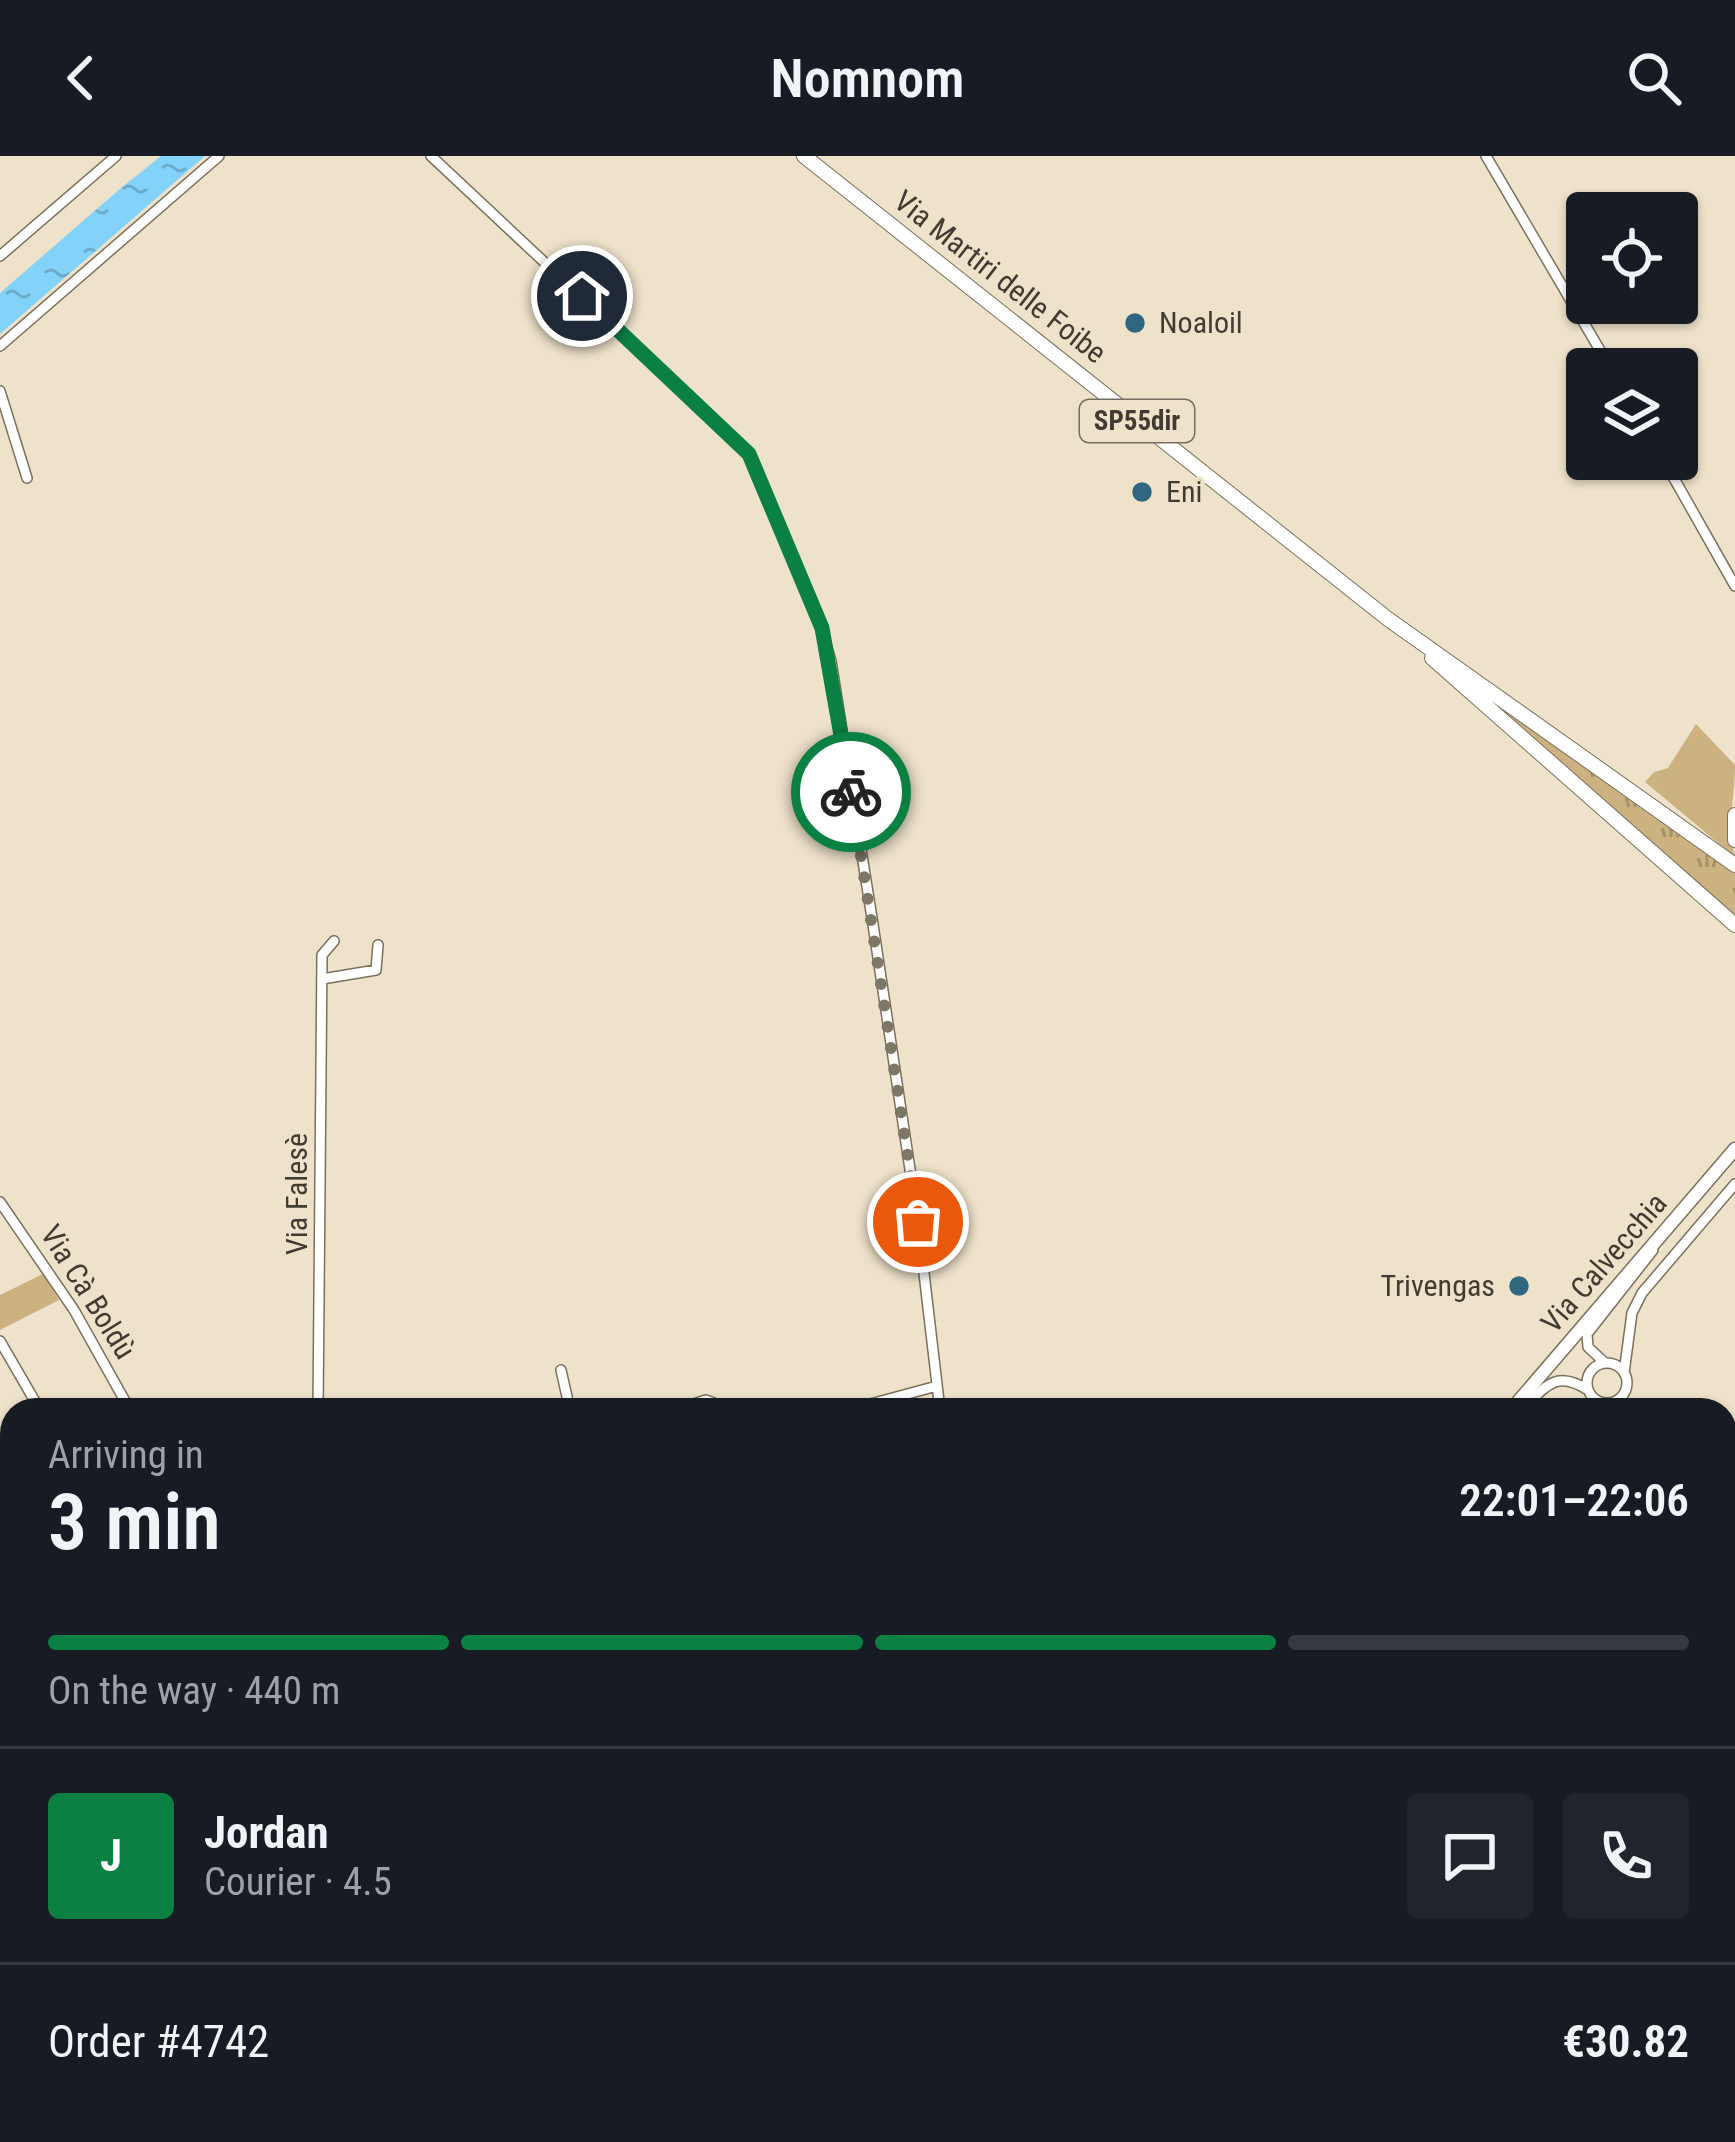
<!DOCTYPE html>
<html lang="en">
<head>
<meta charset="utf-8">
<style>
  body { margin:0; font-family:"Roboto Condensed",sans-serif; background:#20242c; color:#f1f3f6; height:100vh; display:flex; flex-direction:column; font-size:45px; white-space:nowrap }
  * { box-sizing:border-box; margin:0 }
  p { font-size:39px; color:#9ea1a6 }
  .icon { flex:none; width:66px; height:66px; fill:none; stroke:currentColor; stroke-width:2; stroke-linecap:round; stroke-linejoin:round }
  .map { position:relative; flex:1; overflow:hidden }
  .side { position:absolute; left:0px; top:1242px; width:1737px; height:744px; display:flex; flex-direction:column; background:#171b24; border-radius:36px 36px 0 0; box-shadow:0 3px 9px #0004 }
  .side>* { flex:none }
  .controls { position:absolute; left:1566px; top:36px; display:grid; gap:24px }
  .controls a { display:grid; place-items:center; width:132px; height:132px; border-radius:12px; background:#171b24; box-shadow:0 3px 9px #0004; font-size:60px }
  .pin { position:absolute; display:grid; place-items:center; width:102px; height:102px; color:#fff; margin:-51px; border:6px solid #fff; border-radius:50%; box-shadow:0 3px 12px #0007 }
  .courier { position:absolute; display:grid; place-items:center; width:120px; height:120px; margin:-60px; border:9px solid #0b8043; border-radius:50%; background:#fff; color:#222; box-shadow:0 3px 15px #0007 }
  .summary em { font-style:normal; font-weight:600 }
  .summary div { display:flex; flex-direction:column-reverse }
  .summary { display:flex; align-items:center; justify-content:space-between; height:204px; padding:0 48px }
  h1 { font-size:78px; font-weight:600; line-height:90px }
  .bar { display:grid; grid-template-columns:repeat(4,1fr); gap:18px 12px; align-content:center; height:144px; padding:0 48px }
  .bar i { height:15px; border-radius:9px; background:#363941 }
  .bar .selected { background:#0b8043 }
  .bar p { grid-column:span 4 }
  .line { display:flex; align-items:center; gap:30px; padding:0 48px; border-top:3px solid #363941 }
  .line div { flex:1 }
  .round { display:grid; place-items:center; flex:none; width:126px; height:126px; border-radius:12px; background:#20242c }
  header { display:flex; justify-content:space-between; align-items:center; height:156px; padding:0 48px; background:#171b24; font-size:54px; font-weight:600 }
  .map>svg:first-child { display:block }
</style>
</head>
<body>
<header><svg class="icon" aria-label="back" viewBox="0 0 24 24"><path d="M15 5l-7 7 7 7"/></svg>Nomnom<svg class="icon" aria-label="search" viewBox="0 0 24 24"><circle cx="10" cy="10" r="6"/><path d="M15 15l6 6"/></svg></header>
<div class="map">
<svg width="1735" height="1986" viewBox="0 0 1735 1986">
  <defs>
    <pattern id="grass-tufts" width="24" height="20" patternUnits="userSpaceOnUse" patternTransform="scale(3)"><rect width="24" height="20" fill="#ccb181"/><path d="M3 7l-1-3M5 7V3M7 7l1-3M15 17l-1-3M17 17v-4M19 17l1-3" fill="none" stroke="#a7916a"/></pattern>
    <pattern id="water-ripples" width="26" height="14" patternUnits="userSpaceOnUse" patternTransform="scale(3)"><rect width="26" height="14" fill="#82d2f9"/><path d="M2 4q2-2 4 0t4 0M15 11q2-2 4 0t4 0" fill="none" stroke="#6cacca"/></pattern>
  </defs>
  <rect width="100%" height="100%" fill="#efe2ca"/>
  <!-- grass -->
  <path fill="url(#grass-tufts)" d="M1497 548 1735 714V763L1496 553Z"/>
  <!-- park -->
  <path fill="#ccb181" d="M1696 568 1735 609C1735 642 1726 669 1735 701L1645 626 1654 616 1668 612Z
    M43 1118 59 1144 0 1174V1139Z"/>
  <!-- water -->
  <path fill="url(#water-ripples)" d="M158 0 124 30 161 0H205L0 178V137Z"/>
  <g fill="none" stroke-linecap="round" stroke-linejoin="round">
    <!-- minor casing -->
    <g stroke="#7d705b" stroke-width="12">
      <path id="minor" d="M431 0 749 298 815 453 831 505 872 762 918 1066 940 1254
        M1486 0 1611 213
        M0 100 116 0
        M0 190 219 0
        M0 235 27 322
        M1663 303 1735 430
        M322 823 376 814 378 789
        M0 1046 74 1154 130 1254
        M0 1185 40 1254
        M1587 1227a20 20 0 1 1 40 0a20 20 0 1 1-40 0Z
        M1605 1207 1588 1191 1587 1178 1653 1094
        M561 1214 570 1254
        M1624 1217 1632 1157 1642 1137 1735 1028
        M318 1254 322 799 334 785
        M675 1254 706 1244 714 1247 717 1254
        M848 1254 937 1230
        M1521 1254C1546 1231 1555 1213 1588 1234
        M1725 1370 1730 1378 1725 1386
        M0 1378H12
        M0 1522 12 1518
        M0 1533 12 1563
        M1725 1682 1735 1670
        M0 1825 12 1821
        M1725 1844 1735 1853
        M0 1865 11 1893
        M1725 1923 1735 1933
        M174 1974 178 1986
        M283 1974 285 1986
        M371 1974 373 1986
        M432 1974 434 1986
        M810 1974 812 1986
        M969 1974 970 1986
        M1069 1974 1070 1986
        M1373 1974V1986
        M0 1976 12 1971
        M567 1986 578 1978 588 1986
        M606 1986 697 1974
        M1464 1986 1474 1974
        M1722 1986 1735 1971"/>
    </g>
    <!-- major casing -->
    <g stroke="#7d705b" stroke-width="15">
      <path id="major" d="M1511 1254 1735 993
        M1165 1986 1166 1974"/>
    </g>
    <!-- highway casing -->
    <g stroke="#7d705b" stroke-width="16">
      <path id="highway" d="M804 0 1388 463 1735 709
        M1432 502 1735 769
        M1735 659V684"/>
    </g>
    <!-- minor -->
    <use href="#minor" stroke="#fff" stroke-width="9"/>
    <!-- major -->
    <use href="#major" stroke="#fff" stroke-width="12"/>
    <!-- highway -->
    <use href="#highway" stroke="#fff" stroke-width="14"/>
  </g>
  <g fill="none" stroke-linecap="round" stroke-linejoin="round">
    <!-- done -->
    <path stroke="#7e7667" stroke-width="12" stroke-dasharray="0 21.6" d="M851 636 918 1066"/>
    <!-- route -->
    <path stroke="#0b8043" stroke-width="15" d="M582 140 749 298 822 472 851 636"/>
  </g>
  <!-- markers -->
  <g fill="#2f6781" stroke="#efe2ca" stroke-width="4.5">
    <circle cx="1135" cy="167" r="12"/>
    <circle cx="1142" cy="336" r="12"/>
    <circle cx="1519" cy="1130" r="12"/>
  </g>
  <g text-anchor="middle" stroke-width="9" stroke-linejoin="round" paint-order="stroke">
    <!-- shield labels -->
    <rect fill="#efe2ca" stroke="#756e60" stroke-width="3" x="1080" y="244" width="114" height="42" rx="9"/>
    <g font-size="27" font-weight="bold" fill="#413c32">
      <text x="1137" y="274">SP55dir</text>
    </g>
    <!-- street labels -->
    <g font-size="30" fill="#413c32" stroke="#efe2ca">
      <text transform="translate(1000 121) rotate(38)" y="10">Via Martiri delle Foibe</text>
      <text transform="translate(297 1038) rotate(-90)" y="10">Via Falesè</text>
      <text transform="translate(1604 1107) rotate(-49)" y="10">Via Calvecchia</text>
      <text transform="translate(88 1136) rotate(58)" y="10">Via Cà Boldù</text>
    </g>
    <!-- poi labels -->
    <g font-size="30" fill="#413c32" stroke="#efe2ca" text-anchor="start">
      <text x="1159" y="177">Noaloil</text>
      <text x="1166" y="346">Eni</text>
      <text x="1495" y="1140" text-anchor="end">Trivengas</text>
    </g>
  </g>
</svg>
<div class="controls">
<a><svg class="icon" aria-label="locate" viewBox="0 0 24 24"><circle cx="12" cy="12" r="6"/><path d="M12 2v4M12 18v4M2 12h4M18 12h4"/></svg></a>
<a><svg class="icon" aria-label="layers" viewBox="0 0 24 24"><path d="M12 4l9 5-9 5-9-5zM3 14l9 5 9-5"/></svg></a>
</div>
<div class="pin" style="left:918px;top:1066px;background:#ea580c"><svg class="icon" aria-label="bag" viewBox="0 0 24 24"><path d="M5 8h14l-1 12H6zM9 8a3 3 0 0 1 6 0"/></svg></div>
<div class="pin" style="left:582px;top:140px;background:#1f2937"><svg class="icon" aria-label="home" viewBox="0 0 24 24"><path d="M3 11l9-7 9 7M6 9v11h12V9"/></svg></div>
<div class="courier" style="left:851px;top:636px"><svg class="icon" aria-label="bike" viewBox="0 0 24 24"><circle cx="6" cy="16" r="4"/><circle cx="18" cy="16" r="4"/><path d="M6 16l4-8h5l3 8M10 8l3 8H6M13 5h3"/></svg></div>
<section class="side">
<div class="summary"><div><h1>3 min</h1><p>Arriving in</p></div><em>22:01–22:06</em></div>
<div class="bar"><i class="selected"></i><i class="selected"></i><i class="selected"></i><i></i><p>On the way · 440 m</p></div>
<div class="line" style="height:216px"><b class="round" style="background:#0b8043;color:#fff">J</b><div><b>Jordan</b><p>Courier · 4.5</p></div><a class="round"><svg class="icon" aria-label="chat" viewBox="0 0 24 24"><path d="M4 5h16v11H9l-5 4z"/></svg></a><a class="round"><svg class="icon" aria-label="phone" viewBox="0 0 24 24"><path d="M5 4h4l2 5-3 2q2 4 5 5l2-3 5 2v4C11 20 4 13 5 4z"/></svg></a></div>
<div class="line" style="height:156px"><div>Order #4742</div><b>€30.82</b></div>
</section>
</div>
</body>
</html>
